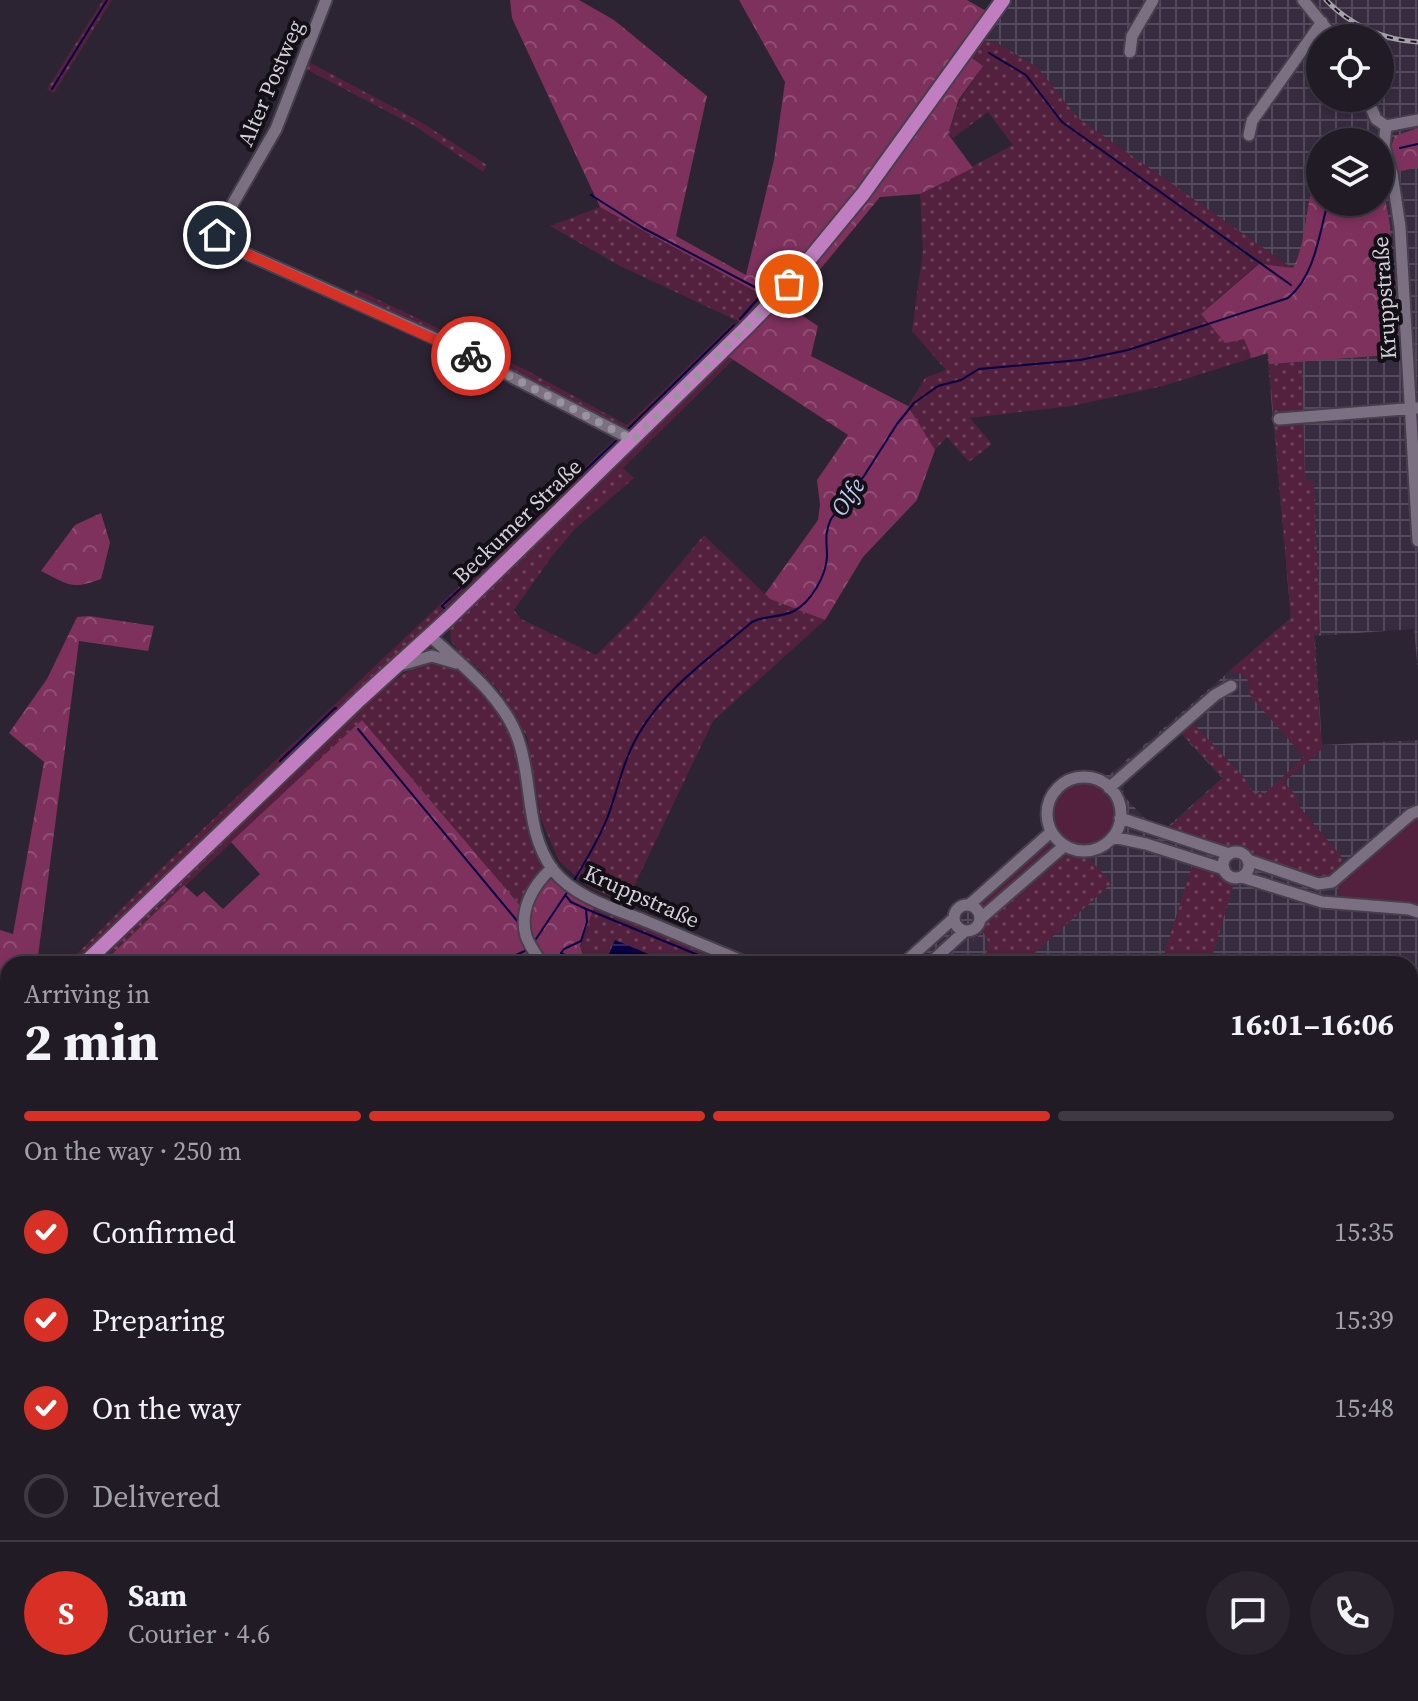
<!DOCTYPE html>
<html lang="en">
<head>
<meta charset="utf-8">
<style>
  body { margin:0; font-family:"Source Serif 4",serif; background:#29242e; color:#f1f3f6; height:100vh; display:flex; flex-direction:column; font-size:30px; white-space:nowrap }
  * { box-sizing:border-box; margin:0 }
  p { font-size:26px; color:#a2a1a7 }
  .icon { flex:none; width:44px; height:44px; fill:none; stroke:currentColor; stroke-width:2; stroke-linecap:round; stroke-linejoin:round }
  .map { position:relative; flex:1; overflow:hidden }
  .panel { position:absolute; left:0px; top:956px; width:1418px; height:746px; display:flex; flex-direction:column; background:#211b26; border-radius:24px 24px 0 0; box-shadow:0 4px 12px #0003,0 0 0 2px #3e3943 }
  .panel>* { flex:none }
  .fabs { position:absolute; left:1306px; top:24px; display:grid; gap:16px }
  .fabs a { display:grid; place-items:center; width:88px; height:88px; border-radius:50%; background:#211b26; box-shadow:0 4px 12px #0003,0 0 0 2px #3e3943; font-size:40px }
  .pin { position:absolute; display:grid; place-items:center; width:68px; height:68px; color:#fff; margin:-34px; border:4px solid #fff; border-radius:50%; box-shadow:0 2px 8px #0007 }
  .courier { position:absolute; display:grid; place-items:center; width:80px; height:80px; margin:-40px; border:6px solid #d93025; border-radius:50%; background:#fff; color:#222; box-shadow:0 2px 10px #0007 }
  .summary em { font-style:normal; font-weight:700 }
  .summary div { display:flex; flex-direction:column-reverse }
  .summary { display:flex; align-items:center; justify-content:space-between; height:136px; padding:0 24px }
  h1 { font-size:52px; font-weight:700; line-height:60px }
  .bar { display:grid; grid-template-columns:repeat(4,1fr); gap:12px 8px; align-content:center; height:96px; padding:0 24px }
  .bar i { height:10px; border-radius:6px; background:#3e3943 }
  .bar .current { background:#d93025 }
  .bar p { grid-column:span 4 }
  .line { display:flex; align-items:center; gap:20px; padding:0 24px; border-top:2px solid #3e3943 }
  .line div { flex:1 }
  .round { display:grid; place-items:center; flex:none; width:84px; height:84px; border-radius:42px; background:#29242e }
  ol { padding:0 24px; list-style:none }
  li { display:flex; align-items:center; gap:24px; height:88px }
  li p { margin-inline-start:auto }
  li .icon { padding:8px; border-radius:50%; background:#d93025; color:#fff; stroke-width:4 }
  li:last-child { color:#a2a1a7 }
  li i { width:44px; height:44px; border:4px solid #3e3943; border-radius:50% }
  .map>svg:first-child { display:block }
</style>
</head>
<body>
<div class="map">
<svg width="1418" height="1701" viewBox="0 0 1418 1701">
  <defs>
    <pattern id="industrial-grid" width="8" height="8" patternUnits="userSpaceOnUse" patternTransform="scale(2)"><rect width="8" height="8" fill="#372b40"/><path d="M0 4h8M4 0v8" fill="none" stroke="#53495b"/></pattern>
    <pattern id="grass-dots" width="8" height="8" patternUnits="userSpaceOnUse" patternTransform="scale(2)"><rect width="8" height="8" fill="#53213d"/><path d="M2 2h.1M6 6h.1" fill="none" stroke="#6b4058" stroke-width="1.8" stroke-linecap="round"/></pattern>
    <pattern id="forest-crowns" width="20" height="18" patternUnits="userSpaceOnUse" patternTransform="scale(2)"><rect width="20" height="18" fill="#7e315d"/><path d="M2 6a3 3 0 1 1 6 0M12 15a3 3 0 1 1 6 0" fill="none" stroke="#8f4e74"/></pattern>
    <pattern id="water-rules" width="6" height="5" patternUnits="userSpaceOnUse" patternTransform="scale(2)"><rect width="6" height="5" fill="#070045"/><path d="M0 2.5h6" fill="none" stroke="#2a245f"/></pattern>
  </defs>
  <rect width="100%" height="100%" fill="#2c2433"/>
  <!-- industrial -->
  <path fill="url(#industrial-grid)" fill-rule="evenodd" d="M1012 0H1418V673L1414 629 1315 636 1322 745 1418 740V1508L1410 1507V964H897L946 921 957 907 970 901 1041 838 1044 831V806L1047 795 1054 785 1077 773 1109 775 1291 618 1259 264 1052 125 1014 82 972 57ZM1320 38H1380V98H1320ZM1320 142H1380V202H1320ZM1181 734 1222 778 1165 829 1151 825 1123 795 1124 785Z
    M858 1694H1269L1268 1701H856Z"/>
  <!-- grass -->
  <path fill="url(#grass-dots)" d="M103 0H112L54 93 47 89Z
    M984 40 999 44 1037 67 1078 118 1292 268 1260 264 1179 210 1258 264 1201 314 1244 339 1252 358 1163 386 1072 406 970 418 992 444 969 462 947 437 935 450 908 406 925 378 946 370 912 331 923 250 920 194 1013 145 988 112 953 138 948 134 960 100 983 66 972 57Z
    M307 61 421 122 487 165 483 172 415 126 304 68Z
    M600 207 744 286 767 298 742 323 620 266 550 226Z
    M356 289 526 370 627 425 733 323 736 326 735 330 633 431 626 432 350 299Z
    M729 357 733 360 623 468 634 478 575 529 552 556 514 610 521 619 596 655 637 615 704 535 770 599 825 620 713 721 626 903 587 886 559 861 541 819 527 737 501 693 478 668 460 654 451 641 450 629Z
    M1302 360 1305 480 1314 481 1320 633 1314 634 1322 749 1284 782 1298 798V805L1341 856 1342 864 1338 874 1322 880 1248 855 1244 851 1231 852 1166 830 1223 778 1181 733 1193 723 1243 776 1255 795 1260 791 1264 794 1304 757 1248 693C1252 677 1243 672 1228 672L1291 618 1269 364Z
    M617 437V447L74 964H67L168 862Z
    M431 660 454 667 471 680 503 718 514 742 529 823 544 867 523 909 362 720 102 964H94L380 691 417 664Z
    M1065 852 1087 856 1112 883 1028 959 1032 964H994L986 956 988 941 983 932 973 941 974 932 983 920Z
    M1193 863 1223 872 1235 880 1210 964H1161Z
    M595 905 738 964H672L615 941 607 959 621 964H586L581 946Z
    M1418 1349V1508L1410 1507V1352Z"/>
  <!-- forest -->
  <path fill="url(#forest-crowns)" d="M510 0H579L614 20 707 96 676 236 746 275 774 160 785 82 739 0H967L986 11 858 191 785 280 767 298 600 207 512 18Z
    M971 57 983 66 959 99 948 134 973 168 920 194 880 197 789 307 818 326 811 356 908 406 935 450 917 500 863 557 825 620 770 599 765 594 818 520 820 505 817 480 848 435 729 357C819 262 895 164 971 57Z
    M1418 128V167L1398 172 1391 146 1395 136Z
    M1380 167 1390 226 1401 354 1269 364 1268 353 1252 358 1244 339 1225 343 1201 314 1259 264 1293 268C1309 238 1303 201 1320 171V202H1380Z
    M101 513 110 543 101 579C71 590 69 585 41 571L75 525Z
    M89 616 154 626 148 651 79 641 37 964H8V1050L0 1064V930L13 934 44 762 9 733 47 679 77 617Z
    M362 720 523 909 546 877 555 878 575 896 595 905 580 946 586 964H102L184 885 197 897 204 891 223 909 260 874 231 842Z"/>
  <!-- park -->
  <path fill="#53213d" d="M1052 814a32 32 0 1 1 64 0a32 32 0 1 1-64 0Z
    M1418 816V905L1347 902C1339 897 1337 892 1339 883Z
    M1052 837 1059 845 983 913 975 905Z"/>
  <!-- water -->
  <path fill="url(#water-rules)" d="M615 940 672 964H621L607 959Z"/>
  <g fill="none" stroke-linecap="round" stroke-linejoin="round">
    <!-- stream -->
    <path stroke="#070045" stroke-width="2" d="M989 53 1026 75 1062 122 1291 285
      M52 89 107 0
      M1400 148 1418 144
      M591 195 643 228 764 292 740 319
      M627 430 734 325
      M444 608 442 606 616 441
      M358 729 518 922
      M280 761 335 708 337 709
      M573 882C586 860 599 840 608 816 618 789 623 761 638 735 665 688 711 657 752 622 766 615 780 618 794 611 811 602 826 576 827 557 827 542 824 534 831 519L864 476 897 424 914 403 938 386 961 380 979 369 1080 360 1128 350 1288 298C1315 276 1319 234 1328 202
      M566 896 571 902 586 909 587 922 581 941 564 949 561 953 582 964
      M586 909 720 964
      M534 942 568 891
      M496 964 527 950
      M0 1057 8 1044
      M186 1701 188 1694
      M846 1701 848 1694
      M862 1701 864 1694
      M1262 1701 1265 1694"/>
    <!-- minor casing -->
    <g stroke="#473f4c" stroke-width="15">
      <path id="minor" d="M326 0 276 129 217 231V235L220 242 452 346 633 440
        M1303 0 1334 38
        M1130 52 1132 36 1153 0
        M1367 98 1376 119 1386 126
        M1386 126 1384 146 1392 174 1400 227 1418 541
        M1386 126 1418 120
        M1249 135 1252 121 1322 22
        M1279 419 1417 408
        M430 636C462 665 506 699 519 742 533 784 525 832 553 870 575 898 616 909 648 922 681 936 715 950 749 964
        M400 665 432 656 456 663
        M1047 814a37 37 0 1 1 74 0a37 37 0 1 1-74 0Z
        M1109 788 1215 695 1231 686
        M1120 818 1229 854
        M1113 837 1146 844 1224 869
        M1223 865a13 13 0 1 1 26 0a13 13 0 1 1-26 0Z
        M1248 860 1318 884 1332 882 1411 814 1418 811
        M1242 877 1322 902 1409 909 1418 912
        M969 905 1051 832
        M954 918a13 13 0 1 1 26 0a13 13 0 1 1-26 0Z
        M980 919 1064 846
        M542 964C537 956 529 945 526 936 519 910 533 885 552 868
        M903 964 954 918
        M929 964 965 931
        M1410 1089 1418 1082
        M1410 1112 1418 1105
        M1410 1241 1418 1256
        M573 1694V1701
        M968 1701 969 1694"/>
    </g>
    <!-- major casing -->
    <g stroke="#473f4c" stroke-width="18">
      <path id="major" d="M84 964 360 699 449 618 747 327 789 284 863 194 1003 0
        M0 1078 8 1064"/>
    </g>
    <!-- minor -->
    <use href="#minor" stroke="#7a7082" stroke-width="11"/>
    <!-- major -->
    <use href="#major" stroke="#c07dc0" stroke-width="14"/>
    <!-- rail casing -->
    <g stroke="#a6a0ab" stroke-width="5">
      <path id="rail" d="M1326 0C1350 25 1383 40 1418 42"/>
    </g>
    <!-- rail -->
    <use href="#rail" stroke="#130f16" stroke-width="2" stroke-dasharray="6" stroke-linecap="butt"/>
  </g>
  <g fill="none" stroke-linecap="round" stroke-linejoin="round">
    <!-- done -->
    <path stroke="#99939f" stroke-width="8" stroke-dasharray="0 14.4" d="M471 356 633 440 789 284"/>
    <!-- route -->
    <path stroke="#d93025" stroke-width="10" d="M217 235 220 242 471 356"/>
  </g>
  <g text-anchor="middle" stroke-width="8" stroke-linejoin="round" paint-order="stroke">
    <!-- street labels -->
    <g font-size="22" fill="#d4cfd9" stroke="#130f16">
      <text transform="translate(270 83) rotate(-67)" y="8">Alter Postweg</text>
      <text transform="translate(1384 298) rotate(-94)" y="8">Kruppstraße</text>
      <text transform="translate(517 521) rotate(-44)" y="8">Beckumer Straße</text>
      <text transform="translate(642 896) rotate(24)" y="8">Kruppstraße</text>
    </g>
    <!-- water labels -->
    <g font-size="24" font-style="italic" fill="#bbc8f1" stroke="#130f16">
      <text transform="translate(848 497) rotate(-56)" y="8">Olfe</text>
    </g>
  </g>
</svg>
<div class="fabs">
<a><svg class="icon" aria-label="locate" viewBox="0 0 24 24"><circle cx="12" cy="12" r="6"/><path d="M12 2v4M12 18v4M2 12h4M18 12h4"/></svg></a>
<a><svg class="icon" aria-label="layers" viewBox="0 0 24 24"><path d="M12 4l9 5-9 5-9-5zM3 14l9 5 9-5"/></svg></a>
</div>
<div class="pin" style="left:789px;top:284px;background:#ea580c"><svg class="icon" aria-label="bag" viewBox="0 0 24 24"><path d="M5 8h14l-1 12H6zM9 8a3 3 0 0 1 6 0"/></svg></div>
<div class="pin" style="left:217px;top:235px;background:#1f2937"><svg class="icon" aria-label="home" viewBox="0 0 24 24"><path d="M3 11l9-7 9 7M6 9v11h12V9"/></svg></div>
<div class="courier" style="left:471px;top:356px"><svg class="icon" aria-label="bike" viewBox="0 0 24 24"><circle cx="6" cy="16" r="4"/><circle cx="18" cy="16" r="4"/><path d="M6 16l4-8h5l3 8M10 8l3 8H6M13 5h3"/></svg></div>
<section class="panel">
<div class="summary"><div><h1>2 min</h1><p>Arriving in</p></div><em>16:01–16:06</em></div>
<div class="bar"><i class="current"></i><i class="current"></i><i class="current"></i><i></i><p>On the way · 250 m</p></div>
<ol>
<li><svg class="icon" aria-label="check" viewBox="0 0 24 24"><path d="M5 12l5 5 9-10"/></svg>Confirmed<p>15:35</p></li>
<li><svg class="icon" aria-label="check" viewBox="0 0 24 24"><path d="M5 12l5 5 9-10"/></svg>Preparing<p>15:39</p></li>
<li><svg class="icon" aria-label="check" viewBox="0 0 24 24"><path d="M5 12l5 5 9-10"/></svg>On the way<p>15:48</p></li>
<li><i></i>Delivered</li>
</ol>
<div class="line" style="height:144px"><b class="round" style="background:#d93025;color:#fff">S</b><div><b>Sam</b><p>Courier · 4.6</p></div><a class="round"><svg class="icon" aria-label="chat" viewBox="0 0 24 24"><path d="M4 5h16v11H9l-5 4z"/></svg></a><a class="round"><svg class="icon" aria-label="phone" viewBox="0 0 24 24"><path d="M5 4h4l2 5-3 2q2 4 5 5l2-3 5 2v4C11 20 4 13 5 4z"/></svg></a></div>
</section>
</div>
</body>
</html>
